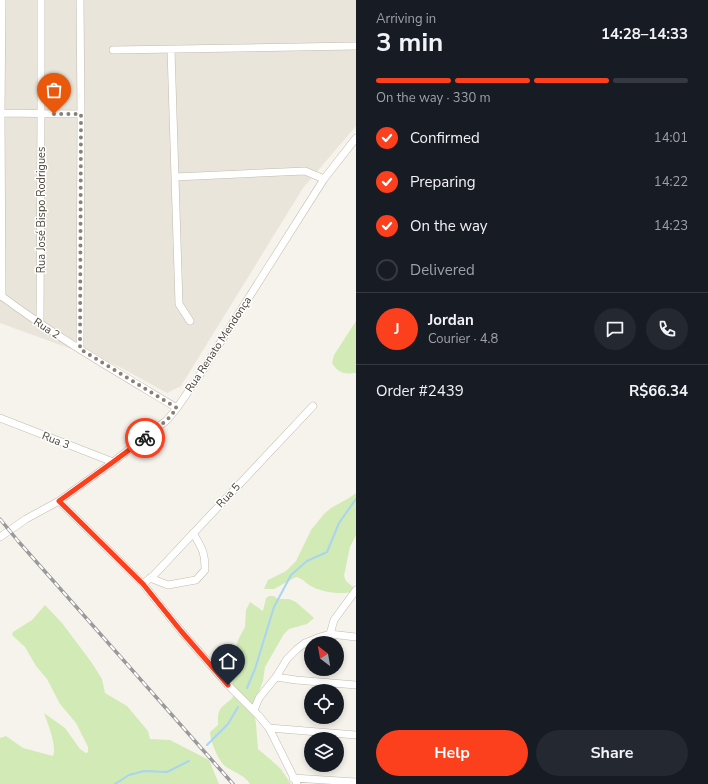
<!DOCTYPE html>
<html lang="en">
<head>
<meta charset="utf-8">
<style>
  body { margin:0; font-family:"Nunito Sans",sans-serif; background:#242831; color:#f1f3f6; height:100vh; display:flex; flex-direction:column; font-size:15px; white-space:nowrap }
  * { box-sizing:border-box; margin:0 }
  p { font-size:13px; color:#9ea1a6 }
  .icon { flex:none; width:22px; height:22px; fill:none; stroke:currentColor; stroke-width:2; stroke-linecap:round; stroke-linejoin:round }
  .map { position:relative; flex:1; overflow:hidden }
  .sheet { display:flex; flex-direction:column; background:#171b24; width:352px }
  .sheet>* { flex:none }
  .needle { width:26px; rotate:329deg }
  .tools { position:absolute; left:304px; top:636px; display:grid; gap:8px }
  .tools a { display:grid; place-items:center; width:40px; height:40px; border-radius:50%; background:#171b24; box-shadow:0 2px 6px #0003; font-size:20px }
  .pin { position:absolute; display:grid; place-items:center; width:34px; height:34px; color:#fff; margin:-41px -17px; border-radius:50% 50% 50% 0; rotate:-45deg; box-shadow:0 0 4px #0007 }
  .pin .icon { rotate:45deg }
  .courier { position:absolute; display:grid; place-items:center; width:40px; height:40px; margin:-20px; border:3px solid #fc3f1d; border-radius:50%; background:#fff; color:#222; box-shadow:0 1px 5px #0007 }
  .overview em { font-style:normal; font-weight:700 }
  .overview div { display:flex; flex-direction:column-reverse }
  .overview { display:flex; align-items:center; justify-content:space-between; height:68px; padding:0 20px }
  h1 { font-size:26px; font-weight:700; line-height:30px }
  .bar { display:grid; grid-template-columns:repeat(4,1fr); gap:6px 4px; align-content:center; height:48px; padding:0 20px }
  .bar i { height:5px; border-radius:3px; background:#363941 }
  .bar .current { background:#fc3f1d }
  .bar p { grid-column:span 4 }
  .line { display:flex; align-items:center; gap:10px; padding:0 20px; border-top:1px solid #363941 }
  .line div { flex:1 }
  .round { display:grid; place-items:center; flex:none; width:42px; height:42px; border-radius:21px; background:#242831 }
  ol { padding:0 20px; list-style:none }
  li { display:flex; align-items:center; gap:12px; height:44px }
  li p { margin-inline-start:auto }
  li .icon { padding:4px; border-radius:50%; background:#fc3f1d; color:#fff; stroke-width:4 }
  li:last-child { color:#9ea1a6 }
  li i { width:22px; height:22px; border:2px solid #363941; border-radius:50% }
  .button { display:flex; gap:8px; margin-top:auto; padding:8px 20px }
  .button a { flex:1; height:46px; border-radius:24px; background:#fc3f1d; color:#fff; font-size:16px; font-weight:700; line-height:46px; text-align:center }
  .button a+a { background:#242831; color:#f1f3f6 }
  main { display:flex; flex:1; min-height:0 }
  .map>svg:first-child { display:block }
</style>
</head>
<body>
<main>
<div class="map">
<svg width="356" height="784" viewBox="0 0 356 784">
  <rect width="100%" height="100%" fill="#f6f3ec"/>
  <!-- residential -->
  <path fill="#eae5da" d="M0 0H356V126L303 188 181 386 167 393 118 366 0 323Z"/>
  <!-- green -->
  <path fill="#d2eab5" d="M356 321V373C344 374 339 374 332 363L334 355Z
    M356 493V535L350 547 344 576 346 581 353 587 352 592C340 595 320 592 309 585 305 582 302 578 296 577L274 589H264L268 580 286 571 296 561 311 530 324 514 331 508 349 498Z
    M269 596H274L278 599H289L296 602 314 618 307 624 289 629 284 634 265 667 263 681 253 707 256 724 258 749 271 760 281 769 291 784H250C245 775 233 772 225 766 218 761 210 740 210 732L218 725C218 718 217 711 223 706 227 702 230 701 233 697L232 663 238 640 245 627 246 610 250 602 263 611 266 598Z
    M45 605 62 623 92 663 102 679 105 693 127 706 148 731 150 739 170 740 209 760 219 784H0V738L6 736 23 748 53 756C57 746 48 724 44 713L65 728 80 749 86 753 88 752V747L76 723 60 704 47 679 36 666 25 647 12 635 13 632 32 620Z"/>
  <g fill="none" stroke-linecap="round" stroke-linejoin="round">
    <!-- stream -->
    <path stroke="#a9d4f2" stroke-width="2" d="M247 688 255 669 274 607 291 575 307 561 327 552 339 523 356 499
      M207 745 228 724 238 707
      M115 784 129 775 144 771 167 772 189 761"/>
    <!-- minor casing -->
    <g stroke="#c2bbae" stroke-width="8">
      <path id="minor" d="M80 0 81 114 80 349
        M113 50 356 46
        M171 50 179 304 190 321
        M0 113 81 114
        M175 177 305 171 324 179
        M0 295C56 337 117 372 177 408
        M2 297 1 113 2 0
        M40 324 41 114V0
        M0 418 113 462
        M59 501 143 584 181 631 228 685 259 716 269 728 297 784
        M0 537 26 519 59 501 113 462 167 420 177 408 201 373 324 179 356 138
        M150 578 168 585 196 580 205 570C205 552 202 548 193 533
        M143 584 154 575 313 406
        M330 634 334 620 356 590
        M276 677 296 680 356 685
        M254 710 259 698 276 677 287 659 297 649 305 643 320 637 330 634 356 637
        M269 728 356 735
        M293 778 356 782"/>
    </g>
    <!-- minor -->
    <use href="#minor" stroke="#fff" stroke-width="7"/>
    <!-- rail casing -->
    <g stroke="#9a9a9a" stroke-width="3.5">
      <path id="rail" d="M0 519 18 541 233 784"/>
    </g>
    <!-- rail -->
    <use href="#rail" stroke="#fff" stroke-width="2" stroke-dasharray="6" stroke-linecap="butt"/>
  </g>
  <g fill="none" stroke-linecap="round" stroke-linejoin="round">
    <!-- done -->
    <path stroke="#878178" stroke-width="4" stroke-dasharray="0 7.2" d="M54 114H81L80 349 177 408 167 420 145 438"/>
    <!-- route -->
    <path stroke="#fc3f1d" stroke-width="5" d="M145 438 113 462 59 501 143 584 181 631 228 685"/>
  </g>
  <g text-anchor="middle" stroke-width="3" stroke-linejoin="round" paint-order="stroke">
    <!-- street labels -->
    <g font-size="11" fill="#4b4439" stroke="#fff">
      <text transform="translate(41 210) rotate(-90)" y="4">Rua José Bispo Rodrigues</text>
      <text transform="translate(47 328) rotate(33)" y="4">Rua 2</text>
      <text transform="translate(218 344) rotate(-57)" y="4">Rua Renato Mendonça</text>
      <text transform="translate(56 440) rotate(21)" y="4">Rua 3</text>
      <text transform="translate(228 495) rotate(-47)" y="4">Rua 5</text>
    </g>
  </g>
</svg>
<div class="tools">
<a><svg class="needle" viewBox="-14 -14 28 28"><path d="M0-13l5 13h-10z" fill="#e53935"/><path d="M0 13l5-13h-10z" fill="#9ea1a6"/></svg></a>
<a><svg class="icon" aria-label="locate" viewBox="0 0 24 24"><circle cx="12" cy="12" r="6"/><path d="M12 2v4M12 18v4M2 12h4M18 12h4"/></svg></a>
<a><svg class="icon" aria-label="layers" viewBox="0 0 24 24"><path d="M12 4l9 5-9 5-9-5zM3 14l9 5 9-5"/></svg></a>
</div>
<div class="pin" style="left:54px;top:114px;background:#ea580c"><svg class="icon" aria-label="bag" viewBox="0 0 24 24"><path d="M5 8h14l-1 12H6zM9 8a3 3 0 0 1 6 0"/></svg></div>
<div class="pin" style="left:228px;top:685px;background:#1f2937"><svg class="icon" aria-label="home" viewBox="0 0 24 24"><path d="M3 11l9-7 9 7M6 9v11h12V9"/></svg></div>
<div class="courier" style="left:145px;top:438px"><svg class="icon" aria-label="bike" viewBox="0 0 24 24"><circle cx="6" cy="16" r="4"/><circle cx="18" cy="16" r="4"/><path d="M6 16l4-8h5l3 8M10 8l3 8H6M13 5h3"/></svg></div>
</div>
<section class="sheet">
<div class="overview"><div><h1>3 min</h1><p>Arriving in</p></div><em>14:28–14:33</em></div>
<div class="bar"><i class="current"></i><i class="current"></i><i class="current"></i><i></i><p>On the way · 330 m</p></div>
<ol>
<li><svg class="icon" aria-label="check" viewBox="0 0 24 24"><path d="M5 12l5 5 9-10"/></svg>Confirmed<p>14:01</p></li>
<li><svg class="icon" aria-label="check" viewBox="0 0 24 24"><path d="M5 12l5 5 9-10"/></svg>Preparing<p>14:22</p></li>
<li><svg class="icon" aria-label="check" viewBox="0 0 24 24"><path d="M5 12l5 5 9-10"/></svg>On the way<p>14:23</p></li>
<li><i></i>Delivered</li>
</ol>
<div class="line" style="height:72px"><b class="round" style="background:#fc3f1d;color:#fff">J</b><div><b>Jordan</b><p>Courier · 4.8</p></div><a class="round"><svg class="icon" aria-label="chat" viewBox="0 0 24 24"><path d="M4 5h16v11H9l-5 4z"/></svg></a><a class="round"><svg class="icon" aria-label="phone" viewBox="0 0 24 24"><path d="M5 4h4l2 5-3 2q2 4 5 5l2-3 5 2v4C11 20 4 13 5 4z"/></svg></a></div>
<div class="line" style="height:52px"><div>Order #2439</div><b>R$66.34</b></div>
<div class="button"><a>Help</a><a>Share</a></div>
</section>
</main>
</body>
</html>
